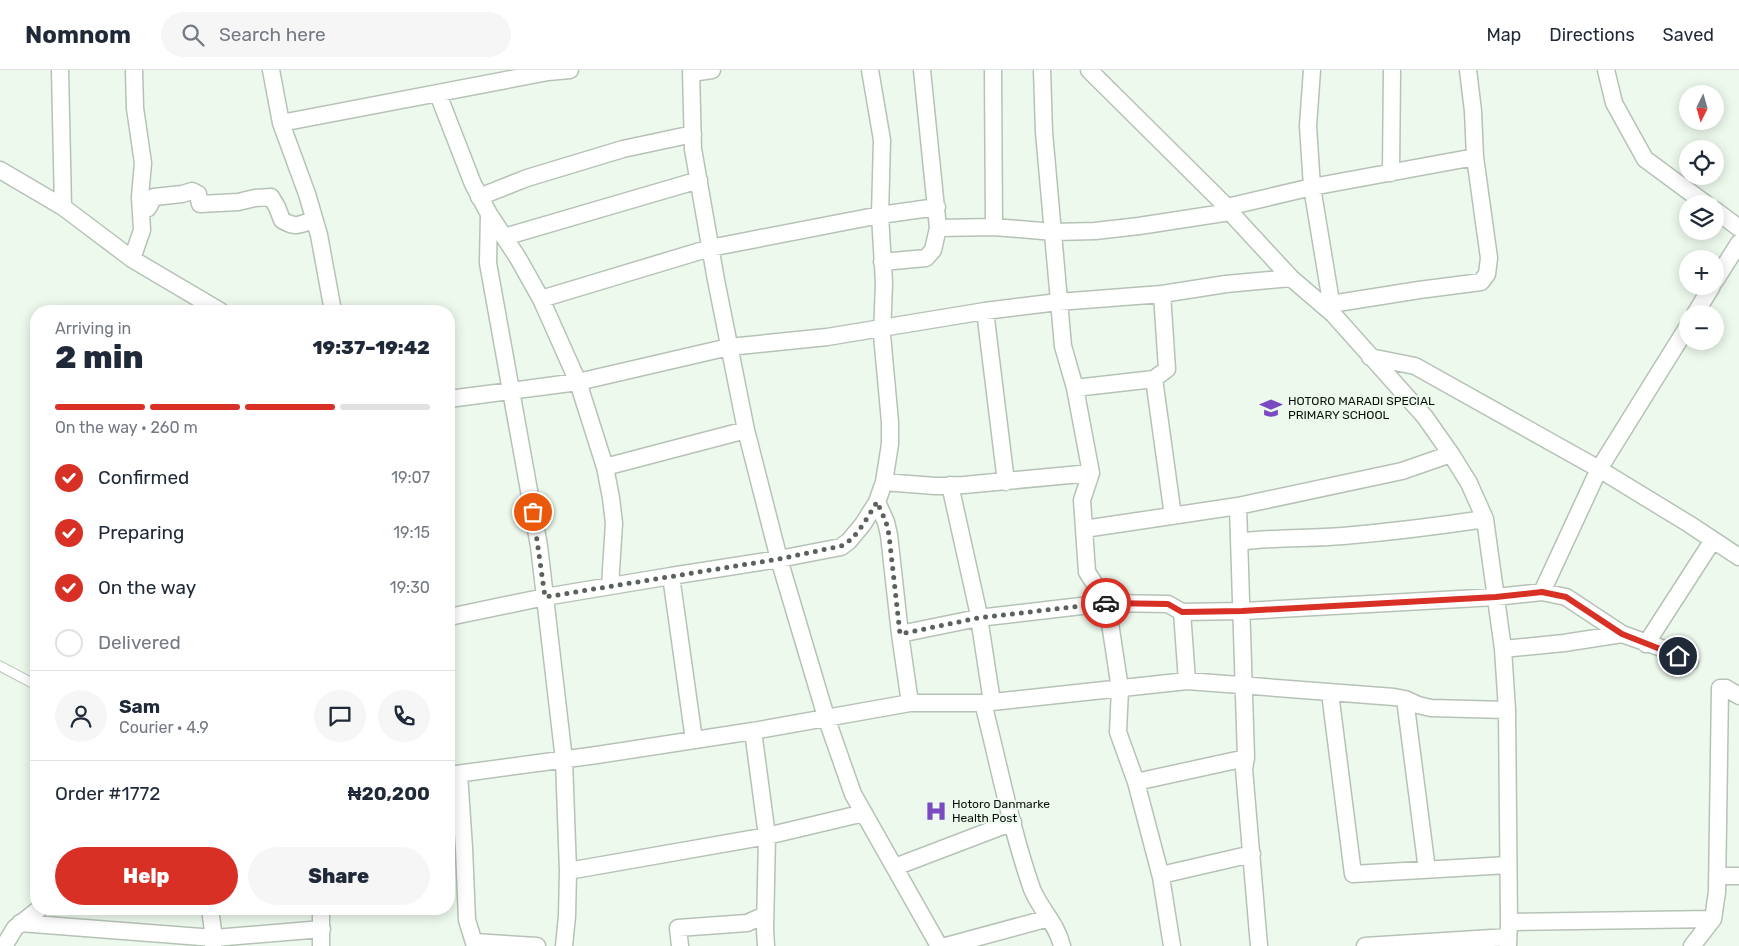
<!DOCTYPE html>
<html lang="en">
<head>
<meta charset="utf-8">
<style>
  body { margin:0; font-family:Rubik,sans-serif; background:#f6f6f7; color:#1f2937; height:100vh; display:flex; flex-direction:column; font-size:19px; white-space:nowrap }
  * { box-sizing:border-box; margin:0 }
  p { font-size:16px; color:#747a83 }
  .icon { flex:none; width:28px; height:28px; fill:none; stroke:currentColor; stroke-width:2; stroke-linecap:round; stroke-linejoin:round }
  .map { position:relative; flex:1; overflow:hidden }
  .sheet { position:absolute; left:30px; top:235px; width:425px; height:610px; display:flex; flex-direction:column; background:#fff; border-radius:20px; box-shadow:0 2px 12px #0003 }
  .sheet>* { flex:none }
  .needle { width:32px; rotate:185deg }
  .buttons { position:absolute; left:1679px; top:15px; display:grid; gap:10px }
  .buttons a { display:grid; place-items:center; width:45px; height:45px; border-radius:50%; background:#fff; box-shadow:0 2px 12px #0003; font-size:25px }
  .pin { position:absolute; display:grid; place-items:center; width:42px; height:42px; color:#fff; margin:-21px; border:2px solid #fff; border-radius:50%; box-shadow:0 1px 5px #0007 }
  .courier { position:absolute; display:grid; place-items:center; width:50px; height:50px; margin:-25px; border:4px solid #d93025; border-radius:50%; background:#fff; color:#222; box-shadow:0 1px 6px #0007 }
  .summary em { font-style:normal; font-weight:800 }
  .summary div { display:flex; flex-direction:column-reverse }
  .summary { display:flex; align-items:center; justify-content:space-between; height:85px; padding:0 25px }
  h1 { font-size:32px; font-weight:800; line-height:38px }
  .bar { display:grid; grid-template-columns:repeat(4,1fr); gap:8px 5px; align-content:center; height:60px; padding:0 25px }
  .bar i { height:6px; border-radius:4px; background:#e0e1e3 }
  .bar .on { background:#d93025 }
  .bar p { grid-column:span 4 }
  .line { display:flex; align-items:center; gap:12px; padding:0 25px; border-top:1px solid #e0e1e3 }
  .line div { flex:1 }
  .round { display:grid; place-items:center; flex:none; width:52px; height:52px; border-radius:26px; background:#f6f6f7 }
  ol { padding:0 25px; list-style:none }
  li { display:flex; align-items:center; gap:15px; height:55px }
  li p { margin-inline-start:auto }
  li .icon { padding:5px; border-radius:50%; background:#d93025; color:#fff; stroke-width:4 }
  li:last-child { color:#747a83 }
  li i { width:28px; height:28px; border:2px solid #e0e1e3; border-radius:50% }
  .primary-button { display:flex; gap:10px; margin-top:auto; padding:10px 25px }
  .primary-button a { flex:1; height:58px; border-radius:30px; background:#d93025; color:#fff; font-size:20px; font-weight:800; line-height:58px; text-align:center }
  .primary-button a+a { background:#f6f6f7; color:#1f2937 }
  header { display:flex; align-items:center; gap:30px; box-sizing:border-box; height:70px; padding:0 25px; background:#fff; border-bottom:1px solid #e0e1e3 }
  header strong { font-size:24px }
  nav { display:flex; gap:28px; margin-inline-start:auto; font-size:18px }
  .search { width:350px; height:45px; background:#f6f6f7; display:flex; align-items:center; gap:12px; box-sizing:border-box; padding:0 18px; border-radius:28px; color:#747a83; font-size:19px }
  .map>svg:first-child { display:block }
</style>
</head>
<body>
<header>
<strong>Nomnom</strong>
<div class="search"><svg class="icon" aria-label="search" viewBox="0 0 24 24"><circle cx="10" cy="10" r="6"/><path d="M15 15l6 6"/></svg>Search here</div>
<nav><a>Map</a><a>Directions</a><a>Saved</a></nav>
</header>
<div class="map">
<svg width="1739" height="876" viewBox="0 0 1739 876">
  <rect width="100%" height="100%" fill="#edf9ed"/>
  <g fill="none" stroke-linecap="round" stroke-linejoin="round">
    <!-- service casing -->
    <g stroke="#b7c2b7" stroke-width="11">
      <path id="service" d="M0 596 36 615"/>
    </g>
    <!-- minor casing -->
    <g stroke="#b7c2b7" stroke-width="19">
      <path id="minor" d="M60 0 63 137
        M271 0 281 53 307 124 319 165 333 241
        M691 0 693 79 716 210 746 360 779 489 826 647 853 724 939 876
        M993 0 994 157
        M1042 0 1044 62 1063 276 1075 318 1091 403 1082 430 1087 502 1107 533 1120 619 1118 662 1136 712 1161 807 1172 876
        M1089 0 1227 137 1230 142 1291 208 1333 244 1425 347 1451 384 1469 413 1485 449 1503 579 1507 640 1509 852 1508 876
        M1312 0 1308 56 1312 117 1333 244
        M1606 0 1614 33 1645 89 1706 134
        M691 3 712 0
        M438 24 473 114 489 144 488 193 539 476 564 690 568 801 567 846 564 876
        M281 53 548 2 570 0
        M0 100 63 137 132 189 220 241
        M1391 103 1392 0
        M479 127 527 108 623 79 693 64
        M1227 137 1312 117 1475 87
        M1715 140 1739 158
        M141 142 148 138 154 127 182 124 192 121 198 124 200 134 238 132 255 128 271 127 277 137 282 150C297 159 299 154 314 150
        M489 144 518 188 541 229 578 312 605 397 611 428 614 453 610 516
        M938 158 994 157 1054 162 1095 161 1139 156 1230 142
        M504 167 699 110
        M132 189 142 160 140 127 143 93 135 38 134 0
        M882 192 926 188 933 180 938 158 922 0
        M1715 211 1739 173
        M541 229 710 178 880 145 937 137
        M1331 234 1419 220 1481 212 1487 204 1489 188 1475 87 1473 41 1468 0
        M985 241 1006 412
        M1695 244 1712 216
        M1370 287 1415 296 1599 399 1689 454 1739 487
        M1154 309 1167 299 1162 224
        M1075 318 1154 309 1173 446
        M449 329 578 312 729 277 827 267 985 241 1058 232 1162 224 1226 214 1291 208
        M605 397 746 360
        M884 412 935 416 964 415 1091 403
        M950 415 978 541 992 632
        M877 432 886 452 889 465 900 564 910 633
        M1238 436C1241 520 1243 604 1246 688L1244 699 1259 876
        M1084 459 1238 436 1402 401 1451 384
        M1239 472C1274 467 1308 469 1343 466 1390 462 1438 456 1485 449
        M671 506 779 489 841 477 849 471 863 454 877 432 884 412 890 374V352L882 265 884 213 880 145 882 70 870 0
        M1542 522 1599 399 1688 256
        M1182 542 1187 611
        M449 547 545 527 671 506 694 670
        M900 564 978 548 1107 533 1168 534 1182 542 1243 541 1496 527 1542 522 1566 527 1622 564 1667 580 1690 592
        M1646 574 1713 470
        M1503 579 1564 573 1622 564
        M1330 623 1353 804 1508 795
        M1405 629 1427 800
        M983 633C999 695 1011 759 1032 819 1040 839 1057 854 1062 876
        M753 661 767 766 765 859 766 876
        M459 704 464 778 467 850 475 876
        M449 705 597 685 753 661 910 633H983L1187 611 1394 627 1405 629 1418 635 1431 638 1507 640
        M1136 712 1246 688
        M895 797 1013 752
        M568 801 767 766 864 743
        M1161 805 1252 784
        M1717 806H1739
        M210 839 214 868 213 876
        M1509 852 1713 849
        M20 853 214 868 322 859
        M474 872 537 876
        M4 876 15 858 39 839
        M321 876V839
        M680 876 678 858 747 853 765 845
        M946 876 1049 848
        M1365 876 1508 867
        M1692 876 1713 849 1717 822 1720 618H1726L1739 626"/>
    </g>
    <!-- service -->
    <use href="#service" stroke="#fff" stroke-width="9"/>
    <!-- minor -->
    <use href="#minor" stroke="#fff" stroke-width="16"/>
  </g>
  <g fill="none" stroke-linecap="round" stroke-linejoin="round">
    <!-- done -->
    <path stroke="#5b625b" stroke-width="5" stroke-dasharray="0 9" d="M533 442 545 527 779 489 841 476C856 470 868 446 877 432L886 452 889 465 900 564 978 548 1106 533"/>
    <!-- route -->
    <path stroke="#d93025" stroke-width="6" d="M1106 533 1168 534 1182 542 1242 541 1496 527 1542 522 1566 527 1622 564 1678 586"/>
  </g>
  <!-- icons -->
  <defs>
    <g id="school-bare" transform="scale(1.725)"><path d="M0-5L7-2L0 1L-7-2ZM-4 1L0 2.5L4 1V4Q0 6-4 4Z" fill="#794ac2" stroke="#edf9ed" stroke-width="2.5" paint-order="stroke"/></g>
    <g id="hospital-bare" transform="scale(1.725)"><path d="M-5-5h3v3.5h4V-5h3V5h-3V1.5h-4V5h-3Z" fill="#794ac2" stroke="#edf9ed" stroke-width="2.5" paint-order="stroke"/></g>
  </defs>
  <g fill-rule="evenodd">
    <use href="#school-bare" x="1271" y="338"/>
    <use href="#hospital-bare" x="936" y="741"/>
  </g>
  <g text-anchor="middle" stroke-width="4" stroke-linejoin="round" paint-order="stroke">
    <!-- poi labels -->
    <g font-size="12" fill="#0c100c" stroke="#edf9ed" text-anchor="start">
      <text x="1288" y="335">HOTORO MARADI SPECIAL<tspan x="1288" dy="14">PRIMARY SCHOOL</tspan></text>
      <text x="952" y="738">Hotoro Danmarke<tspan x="952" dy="14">Health Post</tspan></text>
    </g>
  </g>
</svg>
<div class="buttons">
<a><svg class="needle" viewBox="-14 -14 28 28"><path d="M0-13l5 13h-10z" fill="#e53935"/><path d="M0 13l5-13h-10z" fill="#747a83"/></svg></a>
<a><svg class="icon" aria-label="locate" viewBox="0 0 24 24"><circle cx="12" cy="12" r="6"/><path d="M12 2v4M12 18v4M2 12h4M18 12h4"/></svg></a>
<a><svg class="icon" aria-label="layers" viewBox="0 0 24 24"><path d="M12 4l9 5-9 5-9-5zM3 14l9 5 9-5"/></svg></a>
<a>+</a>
<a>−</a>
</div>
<div class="pin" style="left:533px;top:442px;background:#ea580c"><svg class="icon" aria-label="bag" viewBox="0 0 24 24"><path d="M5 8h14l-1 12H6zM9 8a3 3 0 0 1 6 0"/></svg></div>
<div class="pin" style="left:1678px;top:586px;background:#1f2937"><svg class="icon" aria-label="home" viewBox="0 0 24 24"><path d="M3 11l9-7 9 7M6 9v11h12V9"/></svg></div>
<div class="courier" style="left:1106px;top:533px"><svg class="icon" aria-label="car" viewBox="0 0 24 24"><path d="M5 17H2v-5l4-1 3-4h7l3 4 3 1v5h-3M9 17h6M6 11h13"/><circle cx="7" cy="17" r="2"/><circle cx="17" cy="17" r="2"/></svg></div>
<section class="sheet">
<div class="summary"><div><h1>2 min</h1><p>Arriving in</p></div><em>19:37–19:42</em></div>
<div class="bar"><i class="on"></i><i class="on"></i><i class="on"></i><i></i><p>On the way · 260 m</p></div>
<ol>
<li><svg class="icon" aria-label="check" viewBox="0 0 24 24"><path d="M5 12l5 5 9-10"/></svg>Confirmed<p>19:07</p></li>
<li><svg class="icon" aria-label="check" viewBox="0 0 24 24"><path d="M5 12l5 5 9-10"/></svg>Preparing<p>19:15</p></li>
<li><svg class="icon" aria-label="check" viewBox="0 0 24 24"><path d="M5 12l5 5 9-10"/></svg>On the way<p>19:30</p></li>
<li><i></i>Delivered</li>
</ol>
<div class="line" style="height:90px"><a class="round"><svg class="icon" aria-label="person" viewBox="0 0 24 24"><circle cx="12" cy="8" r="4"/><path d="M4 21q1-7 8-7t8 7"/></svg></a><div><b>Sam</b><p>Courier · 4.9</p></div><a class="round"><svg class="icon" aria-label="chat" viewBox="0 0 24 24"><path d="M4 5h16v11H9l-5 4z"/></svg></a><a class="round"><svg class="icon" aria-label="phone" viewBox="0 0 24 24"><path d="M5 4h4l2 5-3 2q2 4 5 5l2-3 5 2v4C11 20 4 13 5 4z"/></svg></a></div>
<div class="line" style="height:65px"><div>Order #1772</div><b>₦20,200</b></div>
<div class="primary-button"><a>Help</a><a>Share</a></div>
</section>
</div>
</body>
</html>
